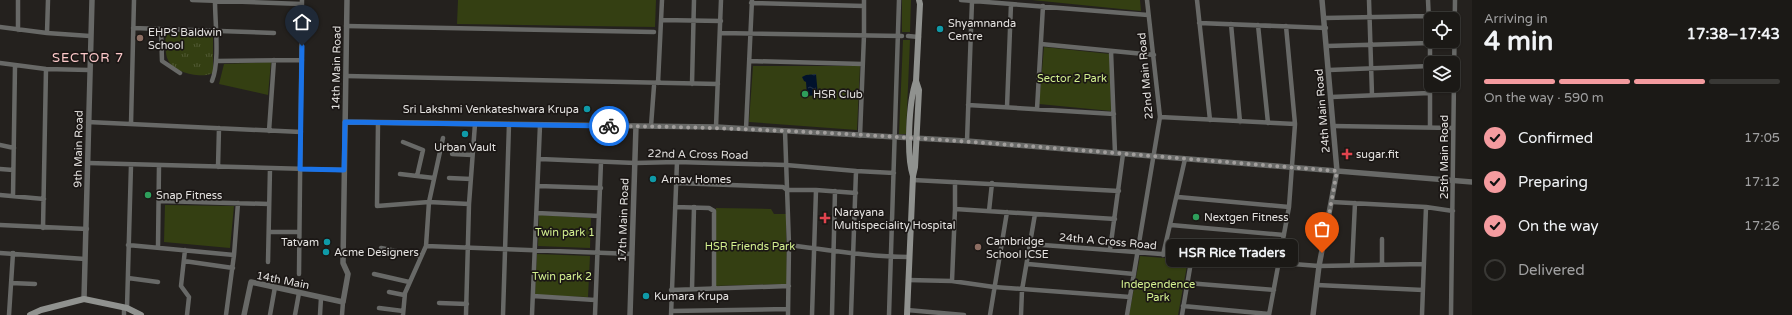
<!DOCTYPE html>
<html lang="en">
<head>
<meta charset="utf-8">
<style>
  body { margin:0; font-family:"Varela Round",sans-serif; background:#282623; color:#f1f3f6; height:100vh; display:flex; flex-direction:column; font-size:15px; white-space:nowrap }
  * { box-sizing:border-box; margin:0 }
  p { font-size:13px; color:#a0a0a1 }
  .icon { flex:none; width:22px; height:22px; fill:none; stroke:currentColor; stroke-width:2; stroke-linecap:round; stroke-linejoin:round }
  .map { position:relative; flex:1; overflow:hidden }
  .side { display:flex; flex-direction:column; background:#1b1916; width:320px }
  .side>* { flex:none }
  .buttons { position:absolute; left:1424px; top:12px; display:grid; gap:8px }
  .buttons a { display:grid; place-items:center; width:36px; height:36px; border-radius:6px; background:#1b1916; box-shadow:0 1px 3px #0004,0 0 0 1px #393835; font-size:20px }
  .pin { position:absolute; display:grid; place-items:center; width:34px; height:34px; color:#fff; margin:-41px -17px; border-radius:50% 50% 50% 0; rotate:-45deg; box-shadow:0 0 4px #0007 }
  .pin .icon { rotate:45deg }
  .courier { position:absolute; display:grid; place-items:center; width:40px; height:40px; margin:-20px; border:3px solid #1a73e8; border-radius:50%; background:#fff; color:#222; box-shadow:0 1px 5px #0007 }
  .bubble { position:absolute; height:28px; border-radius:6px; background:#1b1916; box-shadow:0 1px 3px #0004,0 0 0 1px #393835; font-size:13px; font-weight:700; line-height:28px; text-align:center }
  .overview em { font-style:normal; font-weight:700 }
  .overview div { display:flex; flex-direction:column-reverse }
  .overview { display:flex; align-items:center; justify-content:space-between; height:68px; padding:0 12px }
  h1 { font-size:26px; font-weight:700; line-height:30px }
  .bar { display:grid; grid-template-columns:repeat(4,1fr); gap:6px 4px; align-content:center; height:48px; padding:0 12px }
  .bar i { height:5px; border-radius:3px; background:#393835 }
  .bar .current { background:#f49b9f }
  .bar p { grid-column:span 4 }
  ol { padding:0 12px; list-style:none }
  li { display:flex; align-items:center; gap:12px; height:44px }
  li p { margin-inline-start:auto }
  li .icon { padding:4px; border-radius:50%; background:#f49b9f; color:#111; stroke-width:4 }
  li:last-child { color:#a0a0a1 }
  li i { width:22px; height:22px; border:2px solid #393835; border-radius:50% }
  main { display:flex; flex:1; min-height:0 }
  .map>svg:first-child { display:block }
</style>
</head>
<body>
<main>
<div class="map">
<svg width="1472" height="315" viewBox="0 0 1472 315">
  <defs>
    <pattern id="grass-tufts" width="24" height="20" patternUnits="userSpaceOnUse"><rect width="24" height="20" fill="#343f12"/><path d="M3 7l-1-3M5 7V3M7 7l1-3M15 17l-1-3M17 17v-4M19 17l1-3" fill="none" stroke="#515a34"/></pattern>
    <pattern id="water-ripples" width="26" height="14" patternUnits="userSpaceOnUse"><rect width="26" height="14" fill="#01122c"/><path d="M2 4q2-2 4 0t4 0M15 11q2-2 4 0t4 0" fill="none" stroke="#26344a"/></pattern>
  </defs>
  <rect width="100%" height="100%" fill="#24211e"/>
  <!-- grass -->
  <path fill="url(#grass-tufts)" d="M171 32 213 33V73C202 79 174 73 168 60 165 54 165 41 166 35Z"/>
  <!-- park -->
  <path fill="#343f12" d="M458 0H656L655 27 457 24Z
    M902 0H911L910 32H902Z
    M1032 0H1140L1141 11Z
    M903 40H910L906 134H899Z
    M1044 47 1110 54 1111 111 1039 104Z
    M271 62 268 95 219 84 224 64Z
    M753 66H860L857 130 749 122Z
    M165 205 234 206 230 248 164 242Z
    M716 208 771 209 774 214H786L787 284 712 286Z
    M539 215 591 218 590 248 538 246Z
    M537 254 590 256 588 297 535 295Z
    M1140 256 1188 260 1178 315H1129Z"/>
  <!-- water -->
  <path fill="url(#water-ripples)" d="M816 74 818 95 807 96 806 82 804 81 802 77 806 75Z"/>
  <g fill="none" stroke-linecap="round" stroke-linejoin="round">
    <!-- minor -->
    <path stroke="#686967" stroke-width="4.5" d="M192 0 302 4
      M961 0 1148 15
      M1197 0 1210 120
      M1369 0 1372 95
      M1428 0 1430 43V127
      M751 3 864 6
      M1324 18 1428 16
      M661 20 721 21
      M1199 23 1326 28
      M1231 24 1240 122
      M1258 25 1268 123
      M346 26 654 32
      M0 27 47 33 90 36
      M133 28 274 33
      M161 29 162 61 180 73
      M18 30V0
      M47 33 48 0
      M720 33 902 36
      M908 36 919 37
      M1041 44 1154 55
      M1327 46 1430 43
      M1111 51 1115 153
      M216 61 302 60
      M749 61 863 64
      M0 63 46 69 89 70
      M1329 70 1430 66
      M346 76 718 84
      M212 81C220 62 215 23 215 1
      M658 83 662 0
      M692 84 694 0
      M1331 97 1430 93
      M968 105 1114 114
      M1007 107 1011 4
      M1037 109 1043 6
      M1160 117 1295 124
      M88 122 301 132
      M378 123 377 206 429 202 469 204
      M131 124 134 0
      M651 126 654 86
      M1333 126 1453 128
      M716 127 721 0
      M746 129 752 0
      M269 131 274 60
      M785 131 789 245 788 315
      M860 136 864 35V0
      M967 141 972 1
      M403 142 423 150 417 176
      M0 145 14 148
      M452 154 472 155
      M540 159 635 163 677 162 786 165 856 171
      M88 163 344 170
      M218 167 219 128
      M0 169 13 170
      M400 174 434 178
      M449 178 471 179
      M913 180 1119 191
      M676 183 783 187 787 190H816L856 193
      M538 186 601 188
      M0 195 44 199
      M13 196 15 66
      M1178 197 1289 207
      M159 201 269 204
      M1332 202 1426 207 1453 211
      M675 207 709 208 714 211V288
      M955 209 1115 219
      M989 211 992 183
      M537 213 599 216
      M0 225 87 229
      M1171 225 1284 235
      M43 228 46 69
      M269 232H299
      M1382 239V265
      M1030 244 1319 266 1424 264
      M128 245 234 255
      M789 245C829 250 869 257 909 257
      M426 246 632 254
      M158 247 159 165
      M381 248 421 256
      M185 250 181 286 189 297 187 315
      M1110 250 1123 154
      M0 253 85 259
      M1163 255 1185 159
      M184 261 233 268
      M268 262 270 168
      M1028 264 1134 274
      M1352 266 1355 203
      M299 274 302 0
      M374 274 409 282
      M128 278 158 282
      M908 280 952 281 994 287 1130 297
      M952 281 955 209V182
      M11 283 35 284
      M1187 283 1274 290
      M1317 285 1423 290
      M692 289 694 207
      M671 290 789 286
      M389 292 404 295
      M533 296 595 300
      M439 303 467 304
      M1183 306 1269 314
      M124 307V315
      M127 308 131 165
      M379 308 403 311
      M907 310 964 315
      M671 311 788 309
      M9 315 13 253
      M226 315 234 255 238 203
      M270 315 275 287
      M295 315 299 293
      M320 315 321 298
      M342 315 343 302
      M403 315 405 293 426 246 429 202 443 138
      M466 315 469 204 475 124
      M503 315 509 124
      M532 315 540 125
      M595 315 601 162
      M671 315 677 162
      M812 315 816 190
      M832 315 835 191
      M851 315 856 171 894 173
      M889 315 899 0
      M990 315 1007 212
      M1021 315 1022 290 1035 214
      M1127 315 1160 117 1147 0
      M1182 315 1192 256
      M1269 315 1289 207 1295 124 1286 26
      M1422 315 1426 207
      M1451 315 1455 0"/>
    <!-- tertiary -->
    <path stroke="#686967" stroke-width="5.5" d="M345 122 716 127 967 141 1472 182
      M84 299 92 0
      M244 315 251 282 343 302 348 274 343 263 347 0
      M630 315 636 126
      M1313 315 1319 266 1337 171 1322 0"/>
    <!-- secondary -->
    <path stroke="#90928f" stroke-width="6" d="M913 176C906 155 909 101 916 81L920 4 919 0
      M30 315 41 310 84 299 127 308 141 315
      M907 315 913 176 915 167 919 90 916 81"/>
  </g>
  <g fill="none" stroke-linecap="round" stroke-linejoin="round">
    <!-- done -->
    <path stroke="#a19e9c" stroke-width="4" stroke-dasharray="0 7.2" d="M609 126C852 128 1095 152 1337 171L1322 253"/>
    <!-- route -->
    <path stroke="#1a73e8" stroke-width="5" d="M302 46 300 169 344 170 345 122 609 126"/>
  </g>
  <!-- markers -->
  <g fill="#0f9aa8" stroke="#1b1715" stroke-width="1.5">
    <circle cx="940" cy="29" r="4"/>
    <circle cx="587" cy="109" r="4"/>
    <circle cx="465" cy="134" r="4"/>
    <circle cx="653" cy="179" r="4"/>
    <circle cx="327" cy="242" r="4"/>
    <circle cx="326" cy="252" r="4"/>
    <circle cx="646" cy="296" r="4"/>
  </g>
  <g fill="#8d6e63" stroke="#1b1715" stroke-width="1.5">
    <circle cx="140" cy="38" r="4"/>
    <circle cx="978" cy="247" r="4"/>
  </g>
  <g fill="#2e9e5b" stroke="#1b1715" stroke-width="1.5">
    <circle cx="805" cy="94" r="4"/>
    <circle cx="148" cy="195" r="4"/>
    <circle cx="1196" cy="217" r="4"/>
  </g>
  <g fill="#e0444e" stroke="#1b1715" stroke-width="1.5">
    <path d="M1345 148h4v4h4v4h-4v4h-4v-4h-4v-4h4z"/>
    <path d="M823 212h4v4h4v4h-4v4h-4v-4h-4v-4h4z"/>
  </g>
  <g text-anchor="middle" stroke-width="3.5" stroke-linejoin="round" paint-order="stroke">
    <!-- poi labels -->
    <g font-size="11" fill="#e4e2e0" stroke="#1b1715" text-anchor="start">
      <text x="948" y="27">Shyamnanda<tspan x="948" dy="13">Centre</tspan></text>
      <text x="148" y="36">EHPS Baldwin<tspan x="148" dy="13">School</tspan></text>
      <text x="813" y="98">HSR Club</text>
      <text x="579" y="113" text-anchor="end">Sri Lakshmi Venkateshwara Krupa</text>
      <text x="465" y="151" text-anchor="middle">Urban Vault</text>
      <text x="1356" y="158">sugar.fit</text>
      <text x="661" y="183">Arnav Homes</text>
      <text x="156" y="199">Snap Fitness</text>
      <text x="834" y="216">Narayana<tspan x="834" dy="13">Multispeciality Hospital</tspan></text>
      <text x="1204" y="221">Nextgen Fitness</text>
      <text x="986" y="245">Cambridge<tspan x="986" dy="13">School ICSE</tspan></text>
      <text x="319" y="246" text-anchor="end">Tatvam</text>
      <text x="334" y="256">Acme Designers</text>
      <text x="654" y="300">Kumara Krupa</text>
    </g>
    <!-- street labels -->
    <g font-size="11" fill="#e4e2e0" stroke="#1b1715">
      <text transform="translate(336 68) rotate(-89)" y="4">14th Main Road</text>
      <text transform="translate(1145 76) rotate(-95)" y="4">22nd Main Road</text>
      <text transform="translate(1322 111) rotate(-95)" y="4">24th Main Road</text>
      <text transform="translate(78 149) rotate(-89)" y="4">9th Main Road</text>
      <text transform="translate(698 154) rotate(1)" y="4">22nd A Cross Road</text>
      <text transform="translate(1444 157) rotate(-90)" y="4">25th Main Road</text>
      <text transform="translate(623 220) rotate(-88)" y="4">17th Main Road</text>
      <text transform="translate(1108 241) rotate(5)" y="4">24th A Cross Road</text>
      <text transform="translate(283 280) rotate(11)" y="4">14th Main</text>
    </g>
    <!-- park labels -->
    <g font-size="11" fill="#d3f08f" stroke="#1b1715">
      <text x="1072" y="82">Sector 2 Park</text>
      <text x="565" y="236">Twin park 1</text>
      <text x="750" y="250">HSR Friends Park</text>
      <text x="562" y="280">Twin park 2</text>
      <text x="1158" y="288">Independence<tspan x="1158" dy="13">Park</tspan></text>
    </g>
    <!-- quarter labels -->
    <g font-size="13" letter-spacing="1" fill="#fdc9ca" stroke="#1b1715">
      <text x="88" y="62">SECTOR 7</text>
    </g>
  </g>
</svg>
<div class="buttons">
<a><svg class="icon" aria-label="locate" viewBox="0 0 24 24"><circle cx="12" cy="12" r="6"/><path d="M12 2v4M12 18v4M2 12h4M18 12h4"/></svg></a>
<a><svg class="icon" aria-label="layers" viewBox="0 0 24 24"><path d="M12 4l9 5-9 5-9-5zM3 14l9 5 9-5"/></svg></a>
</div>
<div class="pin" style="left:1322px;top:253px;background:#ea580c"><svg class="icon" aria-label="bag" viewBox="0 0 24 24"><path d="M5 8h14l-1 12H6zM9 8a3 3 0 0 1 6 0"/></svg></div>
<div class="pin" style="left:302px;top:46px;background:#1f2937"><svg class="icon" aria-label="home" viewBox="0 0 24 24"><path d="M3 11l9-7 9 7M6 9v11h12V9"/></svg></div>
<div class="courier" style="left:609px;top:126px"><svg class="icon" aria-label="bike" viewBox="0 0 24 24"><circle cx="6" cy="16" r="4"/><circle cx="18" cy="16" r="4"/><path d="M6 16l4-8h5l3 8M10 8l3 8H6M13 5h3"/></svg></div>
<div class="bubble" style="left:1166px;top:239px;width:132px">HSR Rice Traders</div>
</div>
<section class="side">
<div class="overview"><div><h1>4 min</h1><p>Arriving in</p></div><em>17:38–17:43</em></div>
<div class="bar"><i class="current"></i><i class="current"></i><i class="current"></i><i></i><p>On the way · 590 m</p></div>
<ol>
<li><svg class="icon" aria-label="check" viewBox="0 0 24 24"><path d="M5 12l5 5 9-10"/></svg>Confirmed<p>17:05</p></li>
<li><svg class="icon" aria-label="check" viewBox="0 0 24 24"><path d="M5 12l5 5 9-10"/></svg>Preparing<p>17:12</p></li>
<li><svg class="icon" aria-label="check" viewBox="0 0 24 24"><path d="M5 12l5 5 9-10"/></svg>On the way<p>17:26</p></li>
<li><i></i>Delivered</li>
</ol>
</section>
</main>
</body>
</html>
